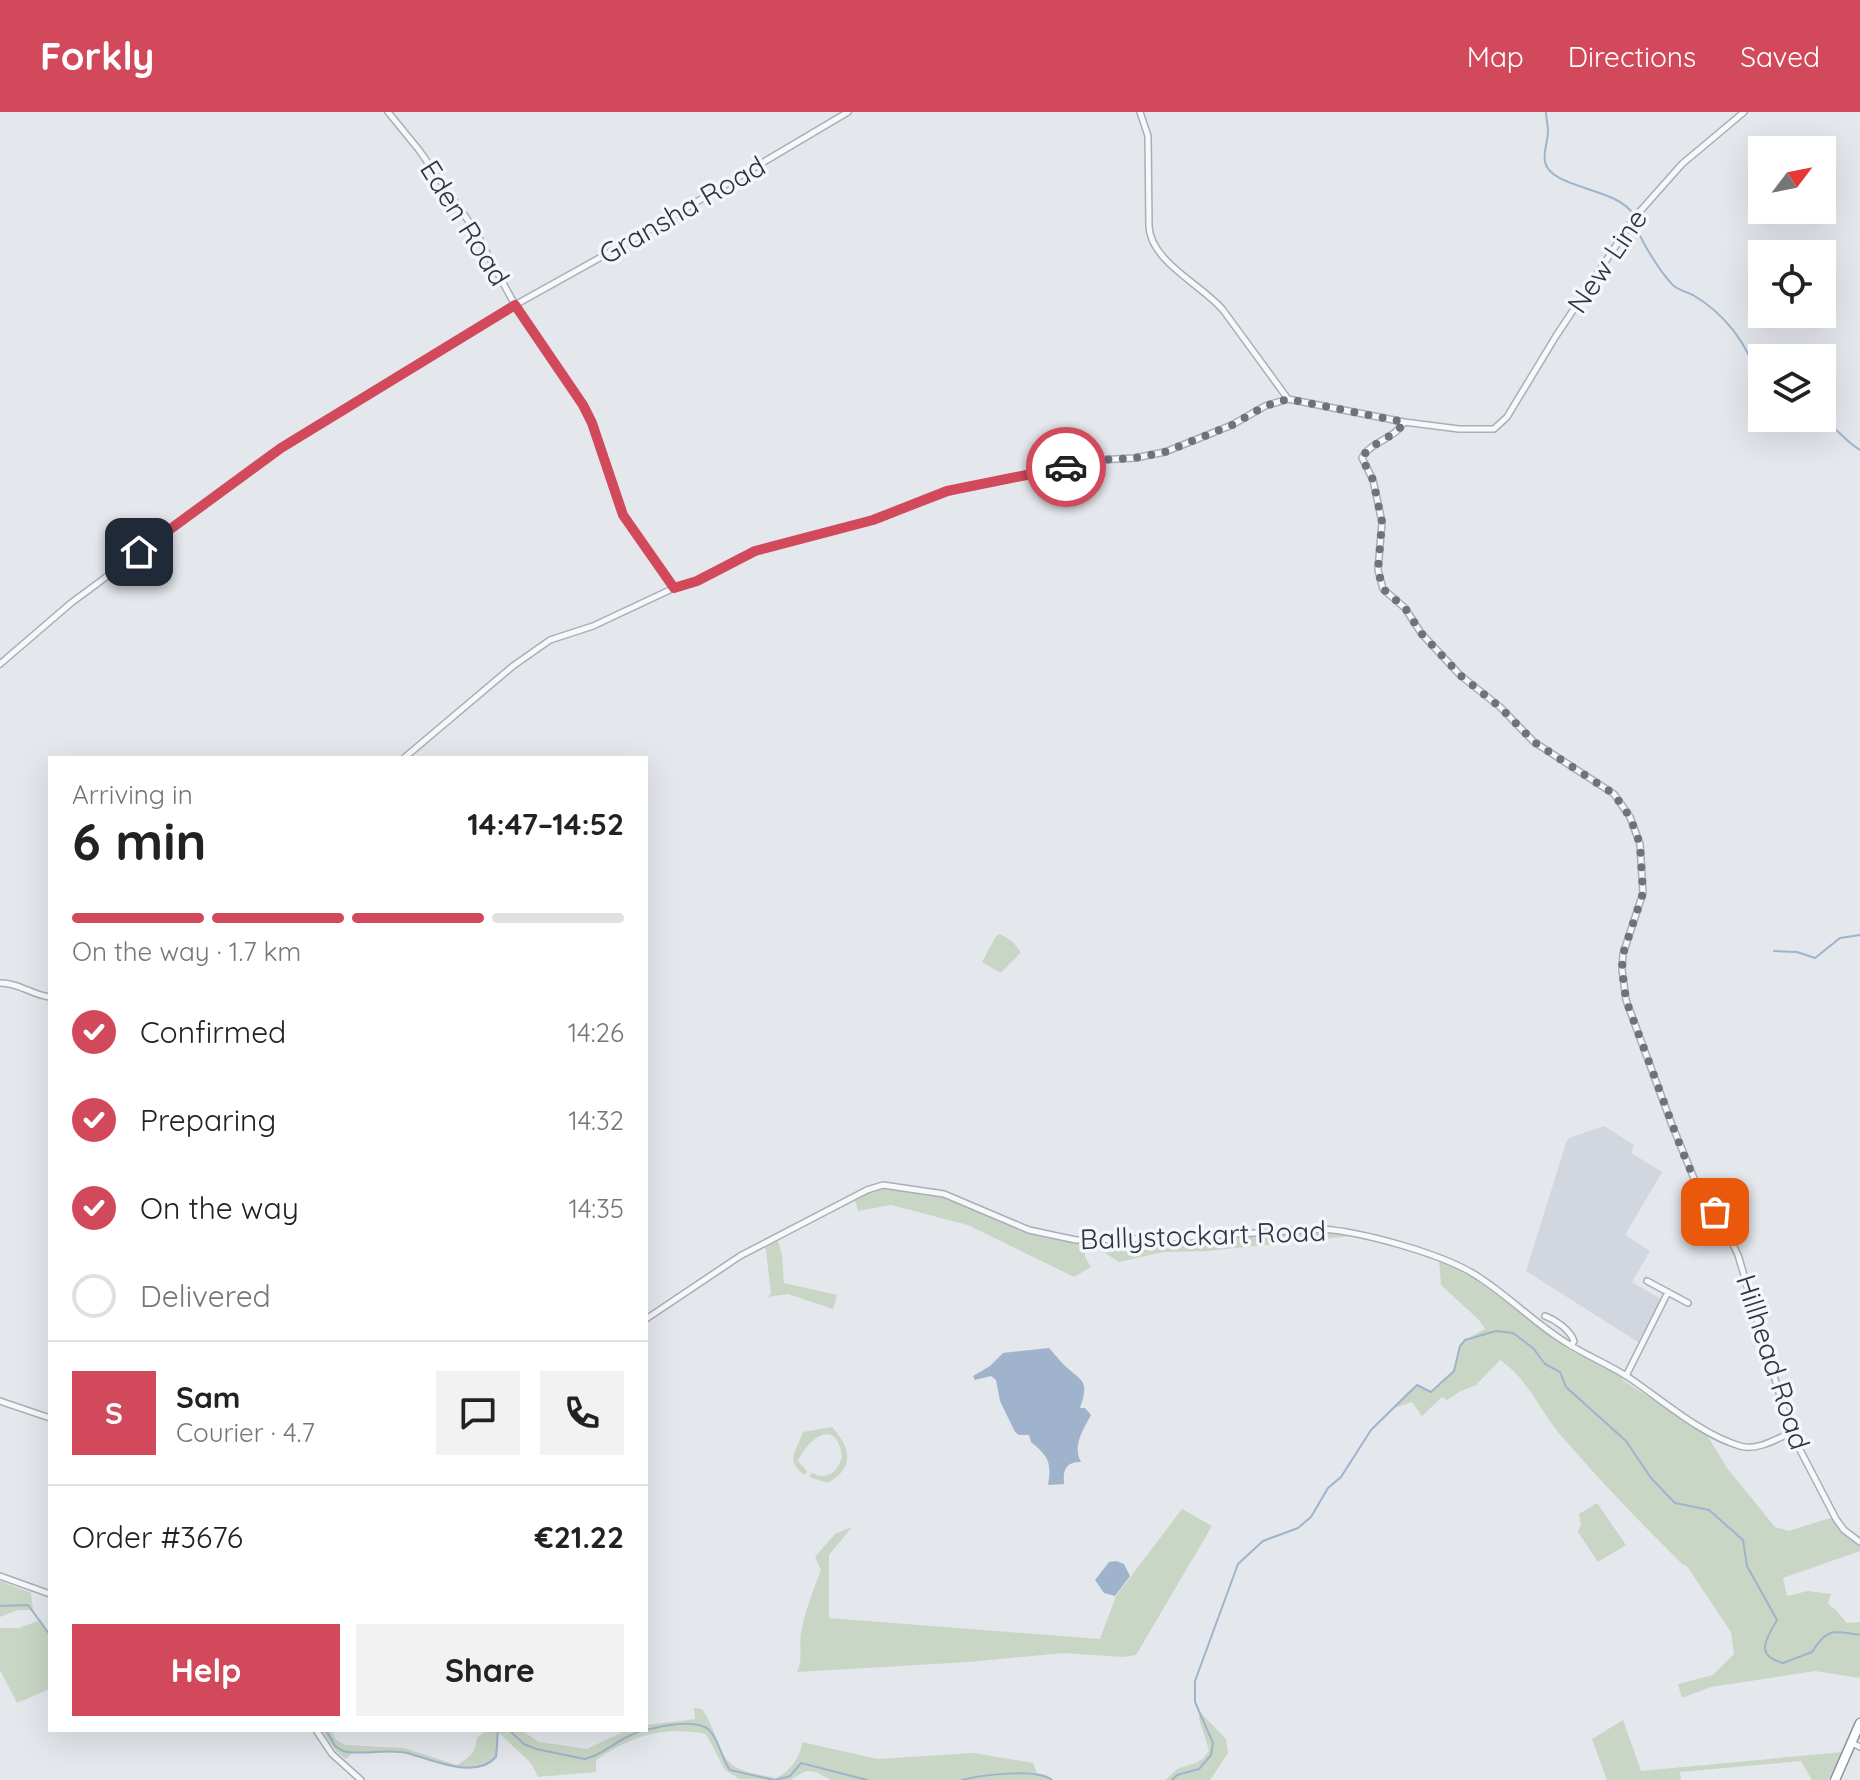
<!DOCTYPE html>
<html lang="en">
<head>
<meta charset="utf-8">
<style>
  body { margin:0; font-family:Quicksand,sans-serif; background:#f2f2f2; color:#222; height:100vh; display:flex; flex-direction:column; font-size:30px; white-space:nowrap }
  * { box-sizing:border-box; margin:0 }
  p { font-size:26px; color:#767676 }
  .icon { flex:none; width:44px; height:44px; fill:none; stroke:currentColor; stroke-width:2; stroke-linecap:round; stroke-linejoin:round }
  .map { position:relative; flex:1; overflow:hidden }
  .drawer { position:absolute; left:48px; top:644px; width:600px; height:976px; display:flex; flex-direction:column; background:#fff; border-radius:0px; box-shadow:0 8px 32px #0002 }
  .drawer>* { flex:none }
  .needle { width:52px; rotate:58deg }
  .fabs { position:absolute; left:1748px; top:24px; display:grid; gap:16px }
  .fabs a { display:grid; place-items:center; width:88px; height:88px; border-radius:0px; background:#fff; box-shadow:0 8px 32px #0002; font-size:40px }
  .pin { position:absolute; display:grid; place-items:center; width:68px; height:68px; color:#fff; margin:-34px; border-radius:16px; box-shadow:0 4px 12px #0006 }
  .courier { position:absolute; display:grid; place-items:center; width:80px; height:80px; margin:-40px; border:6px solid #d1495b; border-radius:50%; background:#fff; color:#222; box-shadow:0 2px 10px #0007 }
  .summary em { font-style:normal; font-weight:700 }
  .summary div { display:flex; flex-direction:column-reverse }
  .summary { display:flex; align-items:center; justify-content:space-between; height:136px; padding:0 24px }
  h1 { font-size:52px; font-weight:700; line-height:60px }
  .bar { display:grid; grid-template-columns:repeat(4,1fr); gap:12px 8px; align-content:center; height:96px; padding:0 24px }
  .bar i { height:10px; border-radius:6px; background:#e0e0e0 }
  .bar .active { background:#d1495b }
  .bar p { grid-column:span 4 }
  .line { display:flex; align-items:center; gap:20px; padding:0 24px; border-top:2px solid #e0e0e0 }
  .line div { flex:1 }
  .round { display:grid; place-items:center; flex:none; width:84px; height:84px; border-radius:0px; background:#f2f2f2 }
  ol { padding:0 24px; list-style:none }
  li { display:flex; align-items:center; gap:24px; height:88px }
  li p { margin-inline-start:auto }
  li .icon { padding:8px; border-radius:50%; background:#d1495b; color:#fff; stroke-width:4 }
  li:last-child { color:#767676 }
  li i { width:44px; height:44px; border:4px solid #e0e0e0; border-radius:50% }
  .primary-button { display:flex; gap:16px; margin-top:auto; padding:16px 24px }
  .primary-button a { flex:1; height:92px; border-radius:0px; background:#d1495b; color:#fff; font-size:32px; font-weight:700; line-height:92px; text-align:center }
  .primary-button a+a { background:#f2f2f2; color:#222 }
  header { display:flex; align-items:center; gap:48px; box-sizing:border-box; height:112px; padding:0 40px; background:#d1495b; color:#fff }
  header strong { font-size:38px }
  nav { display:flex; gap:44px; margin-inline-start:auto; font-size:28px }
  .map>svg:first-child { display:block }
</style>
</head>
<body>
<header>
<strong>Forkly</strong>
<nav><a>Map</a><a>Directions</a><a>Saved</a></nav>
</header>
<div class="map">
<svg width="1860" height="1668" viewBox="0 0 1860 1668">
  <rect width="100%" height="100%" fill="#e4e7ec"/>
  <!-- built -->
  <path fill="#d2d6de" d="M1604 1014 1634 1033 1631 1041 1662 1060 1625 1123 1650 1139 1632 1170 1661 1187 1638 1230 1526 1159 1566 1031 1569 1026Z"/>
  <!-- green -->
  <path fill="#c9d6c5" d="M1000 822 1012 829 1021 840 1001 861 982 850 996 824Z
    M890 1073C908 1076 928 1076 945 1082 998 1100 1025 1127 1085 1131V1145L1091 1155 1074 1165 968 1113 891 1093 858 1099 854 1085Z
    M1323 1120 1351 1124 1207 1139 1163 1140 1119 1150 1096 1135V1130L1169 1129Z
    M776 1123 782 1143 784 1171 837 1183 833 1197 788 1182 767 1185 771 1182 766 1138 762 1131Z
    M1439 1149 1475 1167 1569 1238 1609 1258 1613 1255 1624 1269 1707 1323 1727 1356 1775 1415 1789 1419 1833 1405 1843 1421 1860 1435V1439L1783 1466 1787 1484 1808 1479 1831 1482 1828 1492 1835 1497 1847 1511 1860 1510V1566L1815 1559 1711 1575 1682 1586 1678 1572 1713 1563 1734 1542 1731 1520 1687 1454 1682 1452C1639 1409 1597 1366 1558 1320 1539 1296 1526 1265 1500 1248L1476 1273 1459 1280 1447 1288 1442 1285 1422 1304 1412 1290 1391 1297C1399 1290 1408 1278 1417 1273L1431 1280 1454 1259 1460 1234 1465 1228 1485 1217 1479 1208 1441 1173Z
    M832 1315C850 1335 856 1355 828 1371L809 1365 812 1361C828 1369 837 1360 842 1345 837 1305 809 1325 798 1349L807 1359 805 1363C784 1349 796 1340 803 1320Z
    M1597 1391 1626 1433 1598 1450 1578 1420 1581 1412 1579 1402Z
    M1182 1397 1212 1414 1136 1543 1123 1545 1064 1541 969 1550 797 1560C803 1548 799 1534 801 1521 805 1499 813 1479 821 1458L815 1445 835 1422 852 1415 829 1443V1506L1100 1527 1116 1484Z
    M0 1469 31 1481 33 1498H18L0 1505Z
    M41 1508 50 1523V1577L17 1591 0 1558V1516H19Z
    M694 1596 702 1597C713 1612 719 1639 728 1649 739 1661 762 1663 776 1666 789 1660 801 1645 802 1630L878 1647 974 1641 1033 1651 1037 1661 1046 1663 1050 1668H831L816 1660 806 1659 790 1668 739 1667 725 1658 706 1622C662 1614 633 1623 596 1648V1660L538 1665 531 1651 498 1620C497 1627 500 1637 496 1645 483 1668 430 1649 409 1642 392 1637 370 1640 352 1641L346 1647 336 1639 321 1618H331L336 1628 345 1633 404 1636 457 1653C469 1646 476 1640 477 1626L487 1618H521L539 1630 587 1637 627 1618H646V1613L695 1607Z
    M1200 1600 1226 1627 1228 1641 1210 1668H1166C1169 1665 1172 1661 1176 1658 1189 1651 1201 1654 1209 1638L1199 1607Z
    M1623 1608 1641 1659 1843 1640 1828 1668H1812L1801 1649 1680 1660 1681 1668H1607L1592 1627Z"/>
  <!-- water -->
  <path fill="#9fb4cc" d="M1049 1236C1054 1241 1058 1247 1063 1252 1082 1270 1090 1267 1080 1296H1085L1091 1303C1083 1318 1072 1334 1081 1350 1066 1350 1063 1357 1064 1372L1048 1373C1052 1350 1048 1344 1031 1330L1029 1323H1019L1015 1320 1000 1289 996 1268 991 1264 975 1268 973 1264 990 1254 1003 1241Z
    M1116 1449 1124 1452 1130 1464 1115 1484 1104 1481 1095 1468 1109 1450Z"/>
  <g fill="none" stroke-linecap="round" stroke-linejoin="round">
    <!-- stream -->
    <path stroke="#9fb4cc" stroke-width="2" d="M1546 0C1546 6 1548 13 1548 19 1548 29 1543 40 1545 50 1551 77 1616 75 1633 102
      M1635 112C1641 129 1659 158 1671 171 1676 178 1685 179 1693 183 1722 200 1750 232 1756 266H1762
      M1797 306 1805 313 1829 312C1841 321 1848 331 1860 338
      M1774 839 1797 840 1815 846 1840 826 1860 823
      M0 1494 28 1493 50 1523
      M326 1618 335 1634 343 1639C363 1644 386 1636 407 1641 434 1648 475 1668 496 1645L498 1618
      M509 1618 524 1632 536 1637 585 1647C606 1642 620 1624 644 1618
      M646 1618C660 1614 698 1606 709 1618 719 1627 721 1646 730 1658L774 1668
      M776 1668 790 1664 801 1651 867 1668
      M962 1668C981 1663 1036 1656 1052 1668
      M1172 1668 1177 1663 1199 1657 1211 1643 1213 1631 1195 1590V1569L1238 1452 1263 1429 1298 1416 1311 1405 1328 1376 1341 1365 1371 1318 1417 1273 1431 1280 1454 1259 1460 1234 1465 1228 1496 1219 1513 1221 1533 1236 1545 1252 1560 1260 1566 1275 1626 1329 1651 1366 1675 1391 1709 1398 1743 1428 1747 1454 1777 1508C1766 1527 1754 1543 1783 1551L1812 1540C1827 1516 1832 1519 1860 1523"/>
    <!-- minor casing -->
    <g stroke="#a9aeb7" stroke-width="8">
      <path id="minor" d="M388 0 419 38 474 117 516 195 583 293 592 311 623 403 674 476
        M1140 0 1148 24 1149 114C1150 149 1202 173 1223 198L1288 287
        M1404 310C1395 327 1371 329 1362 346L1373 368 1382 410 1378 458 1383 477 1405 496 1421 521 1460 563 1500 595 1534 630 1614 682 1630 705 1640 732 1643 781 1623 842 1622 857 1626 888 1672 1013 1700 1081 1724 1114 1738 1143 1786 1304 1798 1334 1836 1407 1844 1418 1860 1430
        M0 552 71 491 281 336 515 193 639 124 848 0
        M404 646 513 554 550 528 593 514 674 476 697 469 755 439 873 408 959 376 1098 348 1135 346 1165 340 1232 313 1265 294 1288 287 1404 310 1459 317H1494L1507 305 1556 224 1635 105 1682 52 1744 0
        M0 871C20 871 32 883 50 885
        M1647 1169 1688 1191
        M1545 1204C1556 1208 1570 1218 1574 1229L1571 1234
        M646 1207 740 1144 867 1078 883 1073 944 1082 1029 1118 1076 1128 1168 1126 1322 1117C1363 1120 1439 1141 1474 1162 1505 1181 1531 1208 1562 1228 1584 1243 1609 1252 1631 1267 1663 1289 1702 1323 1740 1334 1757 1339 1777 1327 1792 1320
        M1626 1264 1668 1180
        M0 1289 50 1306
        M0 1464 50 1482
        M316 1618 332 1642 361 1668
        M1852 1631 1860 1635"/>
    </g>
    <!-- highway casing -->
    <g stroke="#8b94a3" stroke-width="11">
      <path id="highway" d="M1835 1668 1860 1611"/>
    </g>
    <!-- minor -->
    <use href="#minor" stroke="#f7f8fa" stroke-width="5"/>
    <!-- highway -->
    <use href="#highway" stroke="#fff" stroke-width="8"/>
  </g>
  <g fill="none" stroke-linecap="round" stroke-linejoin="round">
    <!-- done -->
    <path stroke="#6c737f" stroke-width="8" stroke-dasharray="0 14.4" d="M1066 355 1098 348 1135 346 1165 340 1232 313 1265 294 1288 287 1404 310C1395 327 1371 329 1362 346L1373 368 1382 410 1378 458 1383 477 1405 496 1421 521 1460 563 1500 595 1534 630 1614 682 1630 705 1640 732 1643 781 1623 842 1622 857 1626 888 1681 1036 1700 1081 1715 1100"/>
    <!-- route -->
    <path stroke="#d1495b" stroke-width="10" d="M139 440 281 336 515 193 583 293 592 311 623 403 674 476 697 469 755 439 873 408 947 379 1066 355"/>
  </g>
  <g text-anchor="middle" stroke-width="7" stroke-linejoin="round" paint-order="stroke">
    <!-- street labels -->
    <g font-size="28" fill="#2b3445" stroke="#f4f6f9">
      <text transform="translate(682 98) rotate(-30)" y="10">Gransha Road</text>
      <text transform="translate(465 111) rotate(58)" y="10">Eden Road</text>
      <text transform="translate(1607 149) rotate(-56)" y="10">New Line</text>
      <text transform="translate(1203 1123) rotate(-2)" y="10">Ballystockart Road</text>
      <text transform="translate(1773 1250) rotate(72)" y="10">Hillhead Road</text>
    </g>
  </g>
</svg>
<div class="fabs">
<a><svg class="needle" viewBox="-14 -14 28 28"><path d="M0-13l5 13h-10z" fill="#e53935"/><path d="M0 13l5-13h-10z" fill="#767676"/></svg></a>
<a><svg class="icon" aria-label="locate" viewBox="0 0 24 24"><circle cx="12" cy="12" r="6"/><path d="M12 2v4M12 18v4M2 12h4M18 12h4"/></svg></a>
<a><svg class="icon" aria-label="layers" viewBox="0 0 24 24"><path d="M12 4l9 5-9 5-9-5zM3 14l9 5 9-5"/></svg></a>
</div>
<div class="pin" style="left:1715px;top:1100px;background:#ea580c"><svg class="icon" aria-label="bag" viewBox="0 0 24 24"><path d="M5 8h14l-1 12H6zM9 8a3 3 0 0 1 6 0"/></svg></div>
<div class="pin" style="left:139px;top:440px;background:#1f2937"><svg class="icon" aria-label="home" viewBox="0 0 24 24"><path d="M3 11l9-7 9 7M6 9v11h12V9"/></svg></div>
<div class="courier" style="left:1066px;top:355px"><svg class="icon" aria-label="car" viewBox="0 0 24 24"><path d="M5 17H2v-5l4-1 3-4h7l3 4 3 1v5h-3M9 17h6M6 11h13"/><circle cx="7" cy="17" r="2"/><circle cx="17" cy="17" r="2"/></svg></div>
<section class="drawer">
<div class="summary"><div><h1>6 min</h1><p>Arriving in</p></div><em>14:47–14:52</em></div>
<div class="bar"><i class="active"></i><i class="active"></i><i class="active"></i><i></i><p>On the way · 1.7 km</p></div>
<ol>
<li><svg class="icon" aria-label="check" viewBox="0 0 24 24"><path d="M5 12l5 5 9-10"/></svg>Confirmed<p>14:26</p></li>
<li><svg class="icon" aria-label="check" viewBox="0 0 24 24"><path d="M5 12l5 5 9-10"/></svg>Preparing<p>14:32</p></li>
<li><svg class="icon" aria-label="check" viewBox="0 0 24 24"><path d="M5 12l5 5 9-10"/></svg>On the way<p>14:35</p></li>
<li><i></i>Delivered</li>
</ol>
<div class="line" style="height:144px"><b class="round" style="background:#d1495b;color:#fff">S</b><div><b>Sam</b><p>Courier · 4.7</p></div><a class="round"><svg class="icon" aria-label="chat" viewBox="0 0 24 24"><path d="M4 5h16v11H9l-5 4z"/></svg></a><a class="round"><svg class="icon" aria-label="phone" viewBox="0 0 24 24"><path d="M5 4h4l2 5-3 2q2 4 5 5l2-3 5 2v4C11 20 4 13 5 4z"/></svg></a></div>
<div class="line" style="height:104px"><div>Order #3676</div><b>€21.22</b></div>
<div class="primary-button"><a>Help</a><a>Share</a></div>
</section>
</div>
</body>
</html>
